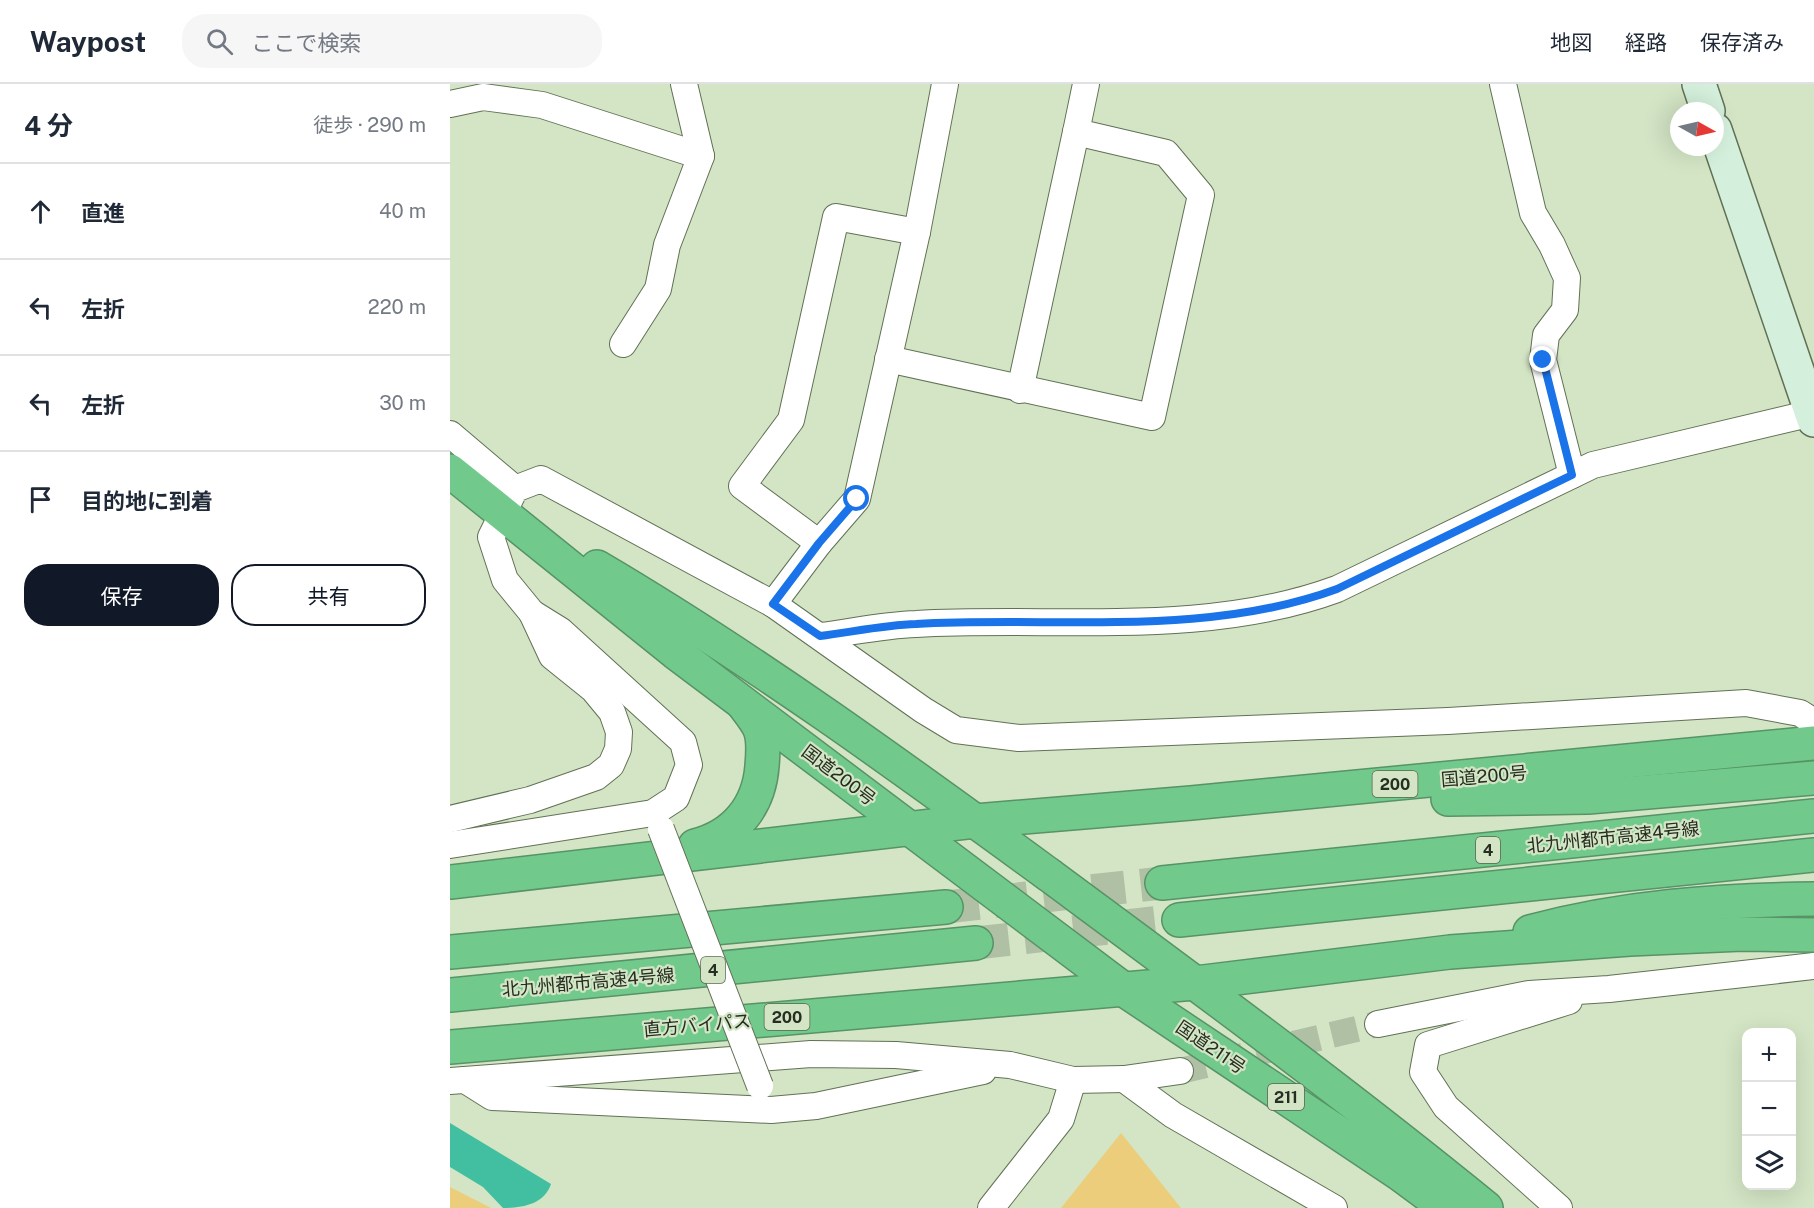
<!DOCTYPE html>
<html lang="ja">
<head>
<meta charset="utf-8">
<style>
	body { margin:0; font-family:"Public Sans","Noto Sans JP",sans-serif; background:#f6f6f7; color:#1f2937 }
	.controls { position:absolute; right:18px; bottom:18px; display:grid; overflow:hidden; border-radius:12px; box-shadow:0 6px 24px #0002 }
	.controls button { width:54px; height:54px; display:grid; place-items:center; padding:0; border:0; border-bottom:2px solid #e0e1e3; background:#fff; color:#1f2937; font:30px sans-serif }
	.compass { position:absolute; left:1220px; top:18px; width:54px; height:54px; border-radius:50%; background:#fff; box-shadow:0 6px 24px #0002; rotate:98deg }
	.stop { position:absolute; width:18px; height:18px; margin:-14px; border:4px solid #1a73e8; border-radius:50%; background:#fff }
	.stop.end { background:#1a73e8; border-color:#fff; box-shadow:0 2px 6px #0008 }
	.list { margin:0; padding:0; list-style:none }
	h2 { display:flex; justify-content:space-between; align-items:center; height:78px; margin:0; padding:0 24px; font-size:26px }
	h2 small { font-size:20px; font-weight:400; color:#747a83 }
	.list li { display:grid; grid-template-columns:39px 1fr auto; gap:18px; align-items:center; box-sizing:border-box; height:96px; padding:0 24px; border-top:2px solid #e0e1e3 }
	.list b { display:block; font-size:22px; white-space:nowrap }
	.list em { font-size:20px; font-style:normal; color:#747a83 }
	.actions { display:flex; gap:12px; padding:18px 24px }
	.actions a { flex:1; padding:14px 0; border:2px solid #111827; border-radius:24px; text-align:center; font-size:21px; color:#111827 }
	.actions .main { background:#111827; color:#fff }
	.icon { flex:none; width:33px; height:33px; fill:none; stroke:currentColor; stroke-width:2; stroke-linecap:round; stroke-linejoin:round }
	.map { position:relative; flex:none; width:1364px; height:1124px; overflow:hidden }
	header { display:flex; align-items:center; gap:36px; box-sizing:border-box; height:84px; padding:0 30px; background:#fff; border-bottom:2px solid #e0e1e3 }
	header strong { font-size:28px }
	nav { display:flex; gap:33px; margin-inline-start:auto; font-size:21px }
	.search { width:420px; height:54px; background:#f6f6f7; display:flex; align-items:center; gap:15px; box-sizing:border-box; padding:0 21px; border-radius:24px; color:#747a83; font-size:22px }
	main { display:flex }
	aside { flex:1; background:#fff }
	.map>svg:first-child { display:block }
</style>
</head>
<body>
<header>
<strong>Waypost</strong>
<div class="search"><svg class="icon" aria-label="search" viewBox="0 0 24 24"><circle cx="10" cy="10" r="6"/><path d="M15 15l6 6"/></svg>ここで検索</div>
<nav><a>地図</a><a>経路</a><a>保存済み</a></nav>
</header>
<main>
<aside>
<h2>4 分<small>徒歩 · 290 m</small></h2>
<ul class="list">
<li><svg class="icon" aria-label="ahead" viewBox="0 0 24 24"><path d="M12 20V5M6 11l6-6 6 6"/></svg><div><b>直進</b></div><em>40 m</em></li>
<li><svg class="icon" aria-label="left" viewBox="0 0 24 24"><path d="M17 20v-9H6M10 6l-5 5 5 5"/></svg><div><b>左折</b></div><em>220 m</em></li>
<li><svg class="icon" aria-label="left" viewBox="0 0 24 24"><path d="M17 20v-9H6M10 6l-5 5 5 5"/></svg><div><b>左折</b></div><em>30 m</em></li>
<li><svg class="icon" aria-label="arrive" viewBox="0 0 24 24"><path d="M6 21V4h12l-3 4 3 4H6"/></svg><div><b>目的地に到着</b></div></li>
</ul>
<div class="actions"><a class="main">保存</a><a>共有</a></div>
</aside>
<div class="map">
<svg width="1364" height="1124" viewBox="0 0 1364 1124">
	<rect width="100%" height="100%" fill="#d3e5c5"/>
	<!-- green -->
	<g fill="#ebcd7c">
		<path d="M 671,1049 L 731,1124 L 611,1124 Z"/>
		<path d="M 0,1103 L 41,1124 L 0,1124 Z"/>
	</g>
	<!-- water -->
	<path fill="#42bea0" d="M 0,1039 L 101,1100 C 94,1121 71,1124 53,1124 L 33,1103 L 0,1083 Z"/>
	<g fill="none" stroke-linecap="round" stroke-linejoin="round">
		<!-- street-tunnel -->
		<path stroke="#b0c0a4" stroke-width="26" stroke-dasharray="26 13" stroke-linecap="butt" d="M 730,987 L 928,940"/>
		<!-- highway-tunnel -->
		<g stroke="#b0c0a4" stroke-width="33" stroke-dasharray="33 16" stroke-linecap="butt">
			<path d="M 496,823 L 712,799"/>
			<path d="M 526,859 L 729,836"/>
		</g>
		<!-- street casing -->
		<g stroke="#617155" stroke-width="28">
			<g id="street">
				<path d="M 1053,0 L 1083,129 L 1102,161 L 1117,194 L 1115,226 L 1096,251 L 1093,276 L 1122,391"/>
				<path d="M 0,20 L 33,13 L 92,21 L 251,72"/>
				<path d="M 173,260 L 208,205 L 217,161 L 251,72 L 234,0"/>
				<path d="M 438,275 L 702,333 L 751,111 L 716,69 L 626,48 L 636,0"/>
				<path d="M 570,306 L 626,48"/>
				<path d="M 0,350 L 65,405"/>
				<path d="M 369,459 L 292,402 L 341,336 L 386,133 L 467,148"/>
				<path d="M 323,520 L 369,459 L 407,415 L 467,148 L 495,0"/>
				<path d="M 371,552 C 402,548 434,541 466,540 C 605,532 754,554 887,505 L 1143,381 L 1362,329"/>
				<path d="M 0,735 L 80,716 L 146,693 L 161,681 L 168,665 L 169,648 L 162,628 L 143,605 L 102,572 L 82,529"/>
				<path d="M 0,761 L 203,729 L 226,714 L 239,681 L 233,658 L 111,547 L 82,529 L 55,496 L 41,453 L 65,405 L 91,395 L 323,520 L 473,626 L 506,646 L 569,654 L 998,637 L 1296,619 L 1350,629 L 1364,638"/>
				<path d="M 928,940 L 1079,910 L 1159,905 L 1364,882"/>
				<path d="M 674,995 L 723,1031 L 884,1124"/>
				<path d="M 15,996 L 42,1013 L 321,1026 L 366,1022 L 533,987"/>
				<path d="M 0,997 L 361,970 L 446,971 L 560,981 L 623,996 L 674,995 L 730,987"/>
				<path d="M 541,1124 L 611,1035 L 623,996"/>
				<path d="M 1109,1124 L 996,1023 L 973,988 L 978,961 L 1119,917"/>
			</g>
		</g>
		<!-- secondary casing -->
		<g stroke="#617155" stroke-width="36">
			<g id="secondary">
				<path d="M 1249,0 L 1258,27"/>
				<path d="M 1265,46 L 1364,336"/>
			</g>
		</g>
		<!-- highway casing -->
		<g stroke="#579367" stroke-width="36">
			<g id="highway">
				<path d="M 0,387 L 225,568 L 673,905 L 950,1090 L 996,1124"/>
				<path d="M 147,483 C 305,576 454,685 602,793 C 748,901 895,1009 1036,1124"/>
				<path d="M 998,715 L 1138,713 L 1364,694"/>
				<path d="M 245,762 C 285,752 309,722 312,682 C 313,671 314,655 310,645 C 306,636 299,628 294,621"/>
				<path d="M 0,798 L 525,737 L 741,719 L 1364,659"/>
				<path d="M 712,799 L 1364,732"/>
				<path d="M 729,836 L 1364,771"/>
				<path d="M 1080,848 C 1173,823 1268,816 1364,815"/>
				<path d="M 0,868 L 496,823"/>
				<path d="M 0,911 L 526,859"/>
				<path d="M 0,963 L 745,899 L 1000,868 L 1180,855 L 1292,850 L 1364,851"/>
			</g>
		</g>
		<!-- street -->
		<use href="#street" stroke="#fff" stroke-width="26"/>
		<!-- secondary -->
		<use href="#secondary" stroke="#d4efdc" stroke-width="33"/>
		<!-- highway -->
		<use href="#highway" stroke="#71ca8c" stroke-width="33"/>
		<!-- street-bridge casing -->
		<g stroke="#617155" stroke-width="28" stroke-linecap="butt">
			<path id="street-bridge" d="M 211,745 L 310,1002"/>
		</g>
		<!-- street-bridge -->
		<use href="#street-bridge" stroke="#fff" stroke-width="26"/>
	</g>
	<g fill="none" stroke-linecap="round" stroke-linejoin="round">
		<!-- route -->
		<path stroke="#1a73e8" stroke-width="8" d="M 407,415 L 369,459 L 323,520 L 370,552 C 402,548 434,541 466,540 C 605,532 754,554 887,505 L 1122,391 L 1093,276"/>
	</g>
	<g text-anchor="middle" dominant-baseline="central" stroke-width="4.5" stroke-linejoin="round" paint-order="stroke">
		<!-- shield labels -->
		<g fill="#d3e5c5" stroke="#5a6452" stroke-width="1.5">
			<rect x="922.5" y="687" width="45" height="26" rx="4.5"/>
			<rect x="1026" y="753" width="24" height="26" rx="4.5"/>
			<rect x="251" y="873" width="24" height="26" rx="4.5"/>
			<rect x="314.5" y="920" width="45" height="26" rx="4.5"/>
			<rect x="818" y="1000" width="36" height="26" rx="4.5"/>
		</g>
		<g font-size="16" font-weight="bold" fill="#262d21">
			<text x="945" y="700">200</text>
			<text x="1038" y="766">4</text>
			<text x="263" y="886">4</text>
			<text x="337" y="933">200</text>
			<text x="836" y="1013">211</text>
		</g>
		<!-- street labels -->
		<g font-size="18" fill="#262d21" stroke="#d3e5c5">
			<text transform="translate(389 691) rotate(37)">国道200号</text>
			<text transform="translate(1034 692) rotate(-5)">国道200号</text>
			<text transform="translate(1163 753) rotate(-6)">北九州都市高速4号線</text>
			<text transform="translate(138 898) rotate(-5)">北九州都市高速4号線</text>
			<text transform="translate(247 941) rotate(-5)">直方バイパス</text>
			<text transform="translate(761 963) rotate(34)">国道211号</text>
		</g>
	</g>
</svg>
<div class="controls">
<button>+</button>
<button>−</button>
<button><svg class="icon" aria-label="layers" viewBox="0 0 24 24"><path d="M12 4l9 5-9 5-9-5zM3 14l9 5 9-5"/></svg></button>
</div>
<svg class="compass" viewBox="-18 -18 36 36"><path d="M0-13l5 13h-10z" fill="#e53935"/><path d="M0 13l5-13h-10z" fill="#747a83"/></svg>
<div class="stop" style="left:407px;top:415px"></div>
<div class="stop end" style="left:1093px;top:276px"></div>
</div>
</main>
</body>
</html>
